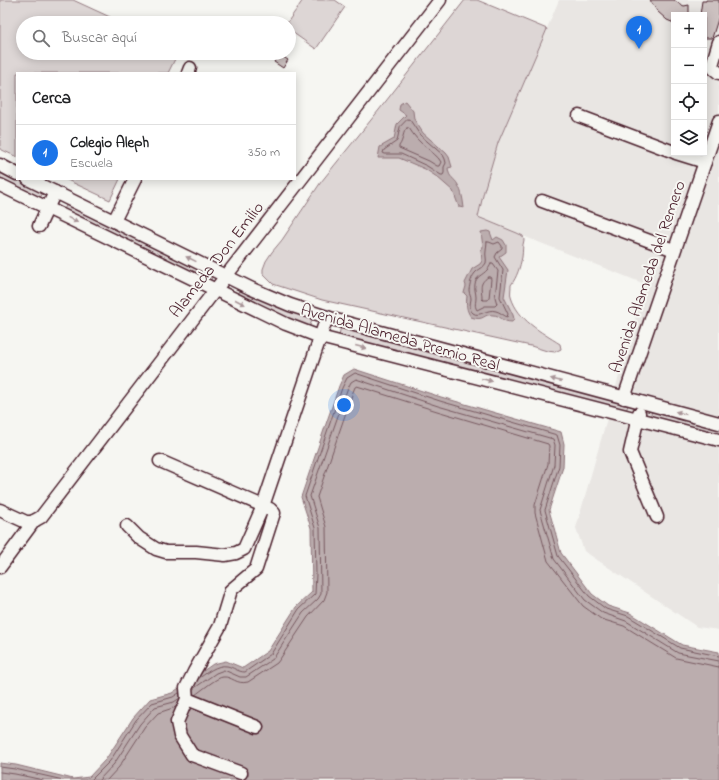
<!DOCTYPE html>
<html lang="es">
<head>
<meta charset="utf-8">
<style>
	body { margin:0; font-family:"Indie Flower",sans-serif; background:#f2f2f2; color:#202124 }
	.controls { position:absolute; right:12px; top:12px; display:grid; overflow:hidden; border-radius:0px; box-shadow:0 2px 10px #0003 }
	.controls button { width:36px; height:36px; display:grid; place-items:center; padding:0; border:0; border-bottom:1px solid #e0e0e0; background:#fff; color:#202124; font:20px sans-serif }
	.you { position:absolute; left:344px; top:405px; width:14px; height:14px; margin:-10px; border:3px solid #fff; border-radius:50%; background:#1a73e8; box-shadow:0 0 0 6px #1a73e833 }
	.badge { display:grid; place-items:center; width:26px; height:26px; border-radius:50%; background:#1a73e8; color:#fff; font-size:13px; font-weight:700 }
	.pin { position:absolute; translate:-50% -33px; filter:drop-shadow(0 1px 2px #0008) }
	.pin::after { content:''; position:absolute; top:21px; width:14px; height:12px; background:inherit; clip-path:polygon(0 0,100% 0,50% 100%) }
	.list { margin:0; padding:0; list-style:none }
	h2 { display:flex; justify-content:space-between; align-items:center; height:52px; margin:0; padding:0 16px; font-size:17px }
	h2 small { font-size:13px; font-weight:400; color:#757577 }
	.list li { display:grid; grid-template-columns:26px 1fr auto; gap:12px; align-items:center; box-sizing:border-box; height:56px; padding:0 16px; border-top:1px solid #e0e0e0 }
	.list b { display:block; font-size:15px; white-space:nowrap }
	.list p { margin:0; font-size:13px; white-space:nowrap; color:#757577 }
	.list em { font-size:13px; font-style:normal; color:#757577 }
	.icon { flex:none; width:22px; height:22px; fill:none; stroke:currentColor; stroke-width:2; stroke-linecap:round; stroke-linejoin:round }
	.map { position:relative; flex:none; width:719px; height:780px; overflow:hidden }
	.search { position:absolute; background:#fff; box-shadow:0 2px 10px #0003; left:16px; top:16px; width:280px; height:44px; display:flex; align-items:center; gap:10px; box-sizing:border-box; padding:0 14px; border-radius:22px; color:#757577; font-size:15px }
	.panel { position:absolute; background:#fff; box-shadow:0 2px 10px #0003; left:16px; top:72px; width:280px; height:108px; border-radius:0px }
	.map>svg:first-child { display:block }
</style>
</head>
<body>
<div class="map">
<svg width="719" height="780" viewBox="0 0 719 780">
	<rect width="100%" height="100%" fill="#f6f6f2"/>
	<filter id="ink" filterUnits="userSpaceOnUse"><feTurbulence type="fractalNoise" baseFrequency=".025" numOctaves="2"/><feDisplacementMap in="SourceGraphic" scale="8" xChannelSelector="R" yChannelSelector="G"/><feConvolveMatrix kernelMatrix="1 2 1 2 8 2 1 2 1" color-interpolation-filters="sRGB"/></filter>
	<g filter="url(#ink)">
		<!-- built -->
		<path fill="#e9e6e3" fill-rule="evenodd" d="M 559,0 L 719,0 L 719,630 L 697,627 L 584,551 L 576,528 L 645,284 L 523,236 L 517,233 L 478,217 L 484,191 L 498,143 ZM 674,15 L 704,15 L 704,153 L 674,153 Z"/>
		<!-- green -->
		<g fill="#ddd6d5" stroke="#947a80">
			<path d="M 0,0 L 73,0 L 123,23 L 23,23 L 23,53 L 178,53 L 168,73 L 17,73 L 17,157 L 0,149 Z"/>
			<path d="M 303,0 L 335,0 L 345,7 L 316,49 L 289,30 L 289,23 L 287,23 Z"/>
			<path d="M 465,0 L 477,0 L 547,29 L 498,143 L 484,191 L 478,217 L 517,233 L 523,236 L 524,240 C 522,247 523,251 522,257 C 520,267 517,277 511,285 C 511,289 510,293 511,297 C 518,320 541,332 560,344 L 561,349 L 555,352 L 547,351 L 531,346 L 322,300 L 273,284 L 263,274 L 263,269 L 266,261 L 272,252 L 282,240 L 321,182 L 379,110 Z"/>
			<path d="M 0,170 L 44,191 L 40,198 L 0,179 Z"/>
			<path d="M 65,179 L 120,179 L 110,200 Z"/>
			<path d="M 67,204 L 213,275 L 210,282 L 63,211 Z"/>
			<path d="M 241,289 L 313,319 L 309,327 L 284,317 L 238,295 Z"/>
			<path d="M 341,326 L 628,405 L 626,411 L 466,370 L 339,335 Z"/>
			<path d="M 652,411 L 719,429 L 719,435 L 650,417 Z"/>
		</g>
		<!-- water -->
		<g fill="#bbadae" stroke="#8e747a">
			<path d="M 405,101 L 413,111 L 414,119 L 423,133 L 446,153 L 449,157 L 452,167 L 448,168 C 449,179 454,177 458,185 C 462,192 463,200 464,208 L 459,207 L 453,191 L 437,177 L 425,169 L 399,158 L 378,158 L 380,147 L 394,139 L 397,124 L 406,115 L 399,110 L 400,104 Z"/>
			<path d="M 487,231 L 490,232 L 493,240 L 497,237 L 503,240 L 506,245 L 506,252 L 499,257 L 508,270 L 504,297 L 513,315 L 514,319 L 512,322 C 501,322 501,315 493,315 C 483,313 485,322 471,317 C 466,310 466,304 467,296 L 464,293 L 466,286 L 465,283 L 472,269 L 480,264 L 482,261 L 481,250 L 483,247 L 481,232 Z"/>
			<path d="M 354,369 L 441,397 L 561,432 L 564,444 L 563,467 L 549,510 L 561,553 L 592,594 L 608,606 L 630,613 L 682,645 L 719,652 L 719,780 L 0,780 L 0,763 L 16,765 L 73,779 L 89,777 L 106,759 L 133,718 L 150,699 L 172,693 L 213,664 L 226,661 L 243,668 L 268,651 L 296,607 L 312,592 L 311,528 L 301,497 L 339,386 L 344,375 Z"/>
		</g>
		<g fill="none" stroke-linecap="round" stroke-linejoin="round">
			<!-- shore -->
			<g stroke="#77585f" stroke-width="1">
				<path d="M 408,119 L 410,120 L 420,135 L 443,155 L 445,159 L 446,163 L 444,167 L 444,173 L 443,175 L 441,175 L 427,166 L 401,154 L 385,154 L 383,153 L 384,150 L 397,141 L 400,127 Z"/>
				<path d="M 407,128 L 409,128 C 414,136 420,143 427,148 C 432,153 438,156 441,162 L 439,166 L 437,166 L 429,161 L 399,148 L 399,146 C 404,140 402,132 407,128 Z"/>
				<path d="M 487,242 L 489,242 L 494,244 L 499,242 L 502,246 L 502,249 L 497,253 L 495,257 L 503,270 L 500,297 L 508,314 L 507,317 C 503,315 500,312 496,311 C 487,308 479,318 473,313 C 469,310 470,304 471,299 C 471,295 469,293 469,290 C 470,284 471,276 477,271 C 480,269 484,267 486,263 C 487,259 485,255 486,251 C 486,248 487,245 487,242 Z"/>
				<path d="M 491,264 L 493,264 L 498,271 L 495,297 L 497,304 L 495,306 L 485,306 L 477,310 C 474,305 476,303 476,297 C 476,293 474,289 475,284 C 476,276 483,275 487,270 C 489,268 490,266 491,264 Z"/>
				<path d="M 488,277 L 490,277 L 491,279 L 489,298 L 488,300 L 483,300 L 482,299 C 482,288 478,284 488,277 Z"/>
				<path d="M 198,679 C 205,674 217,664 227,666 C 233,667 238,672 245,672 L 271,654 L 299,609 L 315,594 L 316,574 L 315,528 L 305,496 L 342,388 L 347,378 L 355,373 L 440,401 L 557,435 L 560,445 L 559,466 L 545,510 L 558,556 L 589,596 L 606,609 L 628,616 L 680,648 L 719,656"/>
				<path d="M 193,689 L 216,673 L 224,670 L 240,677 L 246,677 L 273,659 L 275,656 L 303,613 L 318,599 L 321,594 L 320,528 L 310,496 L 347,390 L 351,382 L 356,379 L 438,406 L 553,439 L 555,445 L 554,465 L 540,510 L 554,559 L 585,600 L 603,613 L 626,621 L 678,653 L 719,661"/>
				<path d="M 195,695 C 201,691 217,677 223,677 C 232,676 236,685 248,682 L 277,663 L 280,659 L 308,617 L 324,600 L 327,592 L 326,527 L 317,497 L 353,392 L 355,387 L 357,386 L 437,411 L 548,444 L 549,446 L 548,464 L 535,505 L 535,513 L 548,561 L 583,606 L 601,619 L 624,626 L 676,658 L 719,667"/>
				<path d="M 0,767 L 15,769 L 63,780"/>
				<path d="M 0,772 L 15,774 L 43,780"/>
				<path d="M 91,780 L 110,761 L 136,720 L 152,703 L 173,697 L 179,693"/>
				<path d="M 99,780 L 114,764 L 140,724 L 155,707 L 174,702 L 180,698"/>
				<path d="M 107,780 L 119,767 L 145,727 L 158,713 L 176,707"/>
			</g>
		</g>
		<!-- building -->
		<g fill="#ccc1c0" stroke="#4a1f2b">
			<path d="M 650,0 L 674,0 L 678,3 L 684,6 L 689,5 L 689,15 L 674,15 L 674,23 L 667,20 L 657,11 Z"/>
			<path d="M 706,0 L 719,0 L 719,16 L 712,38 L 704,38 L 704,15 L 700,15 L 702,1 L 706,1 Z"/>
			<path d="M 279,54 L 288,60 L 283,68 L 274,62 Z"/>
		</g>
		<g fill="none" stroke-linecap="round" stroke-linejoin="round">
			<!-- minor casing -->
			<g stroke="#4a1f2b" stroke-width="15">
				<g id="minor">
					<path d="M 719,42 L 712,65 L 714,69 L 719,73"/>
					<path d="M 188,73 L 190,68"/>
					<path d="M 579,116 L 674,152"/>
					<path d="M 676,153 L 705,162"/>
					<path d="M 0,165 L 17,174"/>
					<path d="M 28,179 L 252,289 L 290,305 L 336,320 L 719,423"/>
					<path d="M 0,185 L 286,324 L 320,337 L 719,440"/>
					<path d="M 542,201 L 674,250"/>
					<path d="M 114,221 L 135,179"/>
					<path d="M 39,226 L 55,192"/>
					<path d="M 624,398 L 719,121"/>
					<path d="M 639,413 L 630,452 L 657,517"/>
					<path d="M 160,461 L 270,509 L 274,513 L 256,569 L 231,590 L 220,626 L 194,672 L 186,688 L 187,699 L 257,727"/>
					<path d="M 0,510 L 26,522 L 32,522 L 41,517 L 226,276 L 440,0"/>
					<path d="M 127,526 L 139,538 L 156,549 L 166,552 L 196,552 L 225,555 L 236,553 L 244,549 L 263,506 L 327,317"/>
					<path d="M 0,567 L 34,521"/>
					<path d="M 187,699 L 177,722 L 180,736 L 192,755 L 241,773"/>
				</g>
			</g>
			<!-- minor -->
			<use href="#minor" stroke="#f6f6f2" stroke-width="12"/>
		</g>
		<!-- one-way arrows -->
		<defs><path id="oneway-solid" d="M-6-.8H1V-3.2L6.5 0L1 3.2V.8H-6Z"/></defs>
		<g fill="#a99598">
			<use href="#oneway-solid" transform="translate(73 220) rotate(26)"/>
			<use href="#oneway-solid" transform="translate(191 259) rotate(-154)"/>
			<use href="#oneway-solid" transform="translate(240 302) rotate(27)"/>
			<use href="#oneway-solid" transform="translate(361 347) rotate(15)"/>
			<use href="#oneway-solid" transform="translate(487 380) rotate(15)"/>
			<use href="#oneway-solid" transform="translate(556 380) rotate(-165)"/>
			<use href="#oneway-solid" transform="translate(681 413) rotate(-165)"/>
		</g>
	</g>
	<g text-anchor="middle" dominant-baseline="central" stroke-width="4" stroke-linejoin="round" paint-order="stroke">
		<!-- street labels -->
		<g font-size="17" fill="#4a1f2b" stroke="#f6f6f2">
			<text transform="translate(217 260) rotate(-52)">Alameda Don Emilio</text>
			<text transform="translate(648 277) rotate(-71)">Avenida Alameda del Remero</text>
			<text transform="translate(400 338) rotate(16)">Avenida Alameda Premio Real</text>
		</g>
	</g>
</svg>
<div class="controls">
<button>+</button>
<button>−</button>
<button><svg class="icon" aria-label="locate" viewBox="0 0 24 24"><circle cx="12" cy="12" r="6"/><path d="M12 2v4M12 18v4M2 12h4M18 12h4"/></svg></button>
<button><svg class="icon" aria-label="layers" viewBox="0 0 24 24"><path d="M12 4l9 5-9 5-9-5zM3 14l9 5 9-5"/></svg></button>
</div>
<div class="you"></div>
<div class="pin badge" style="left:639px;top:49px">1</div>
<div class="search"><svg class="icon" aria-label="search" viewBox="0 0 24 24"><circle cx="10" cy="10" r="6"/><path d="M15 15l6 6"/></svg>Buscar aquí</div>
<section class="panel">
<h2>Cerca<small></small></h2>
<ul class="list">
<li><span class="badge">1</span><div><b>Colegio Aleph</b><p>Escuela</p></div><em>350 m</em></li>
</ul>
</section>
</div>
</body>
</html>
